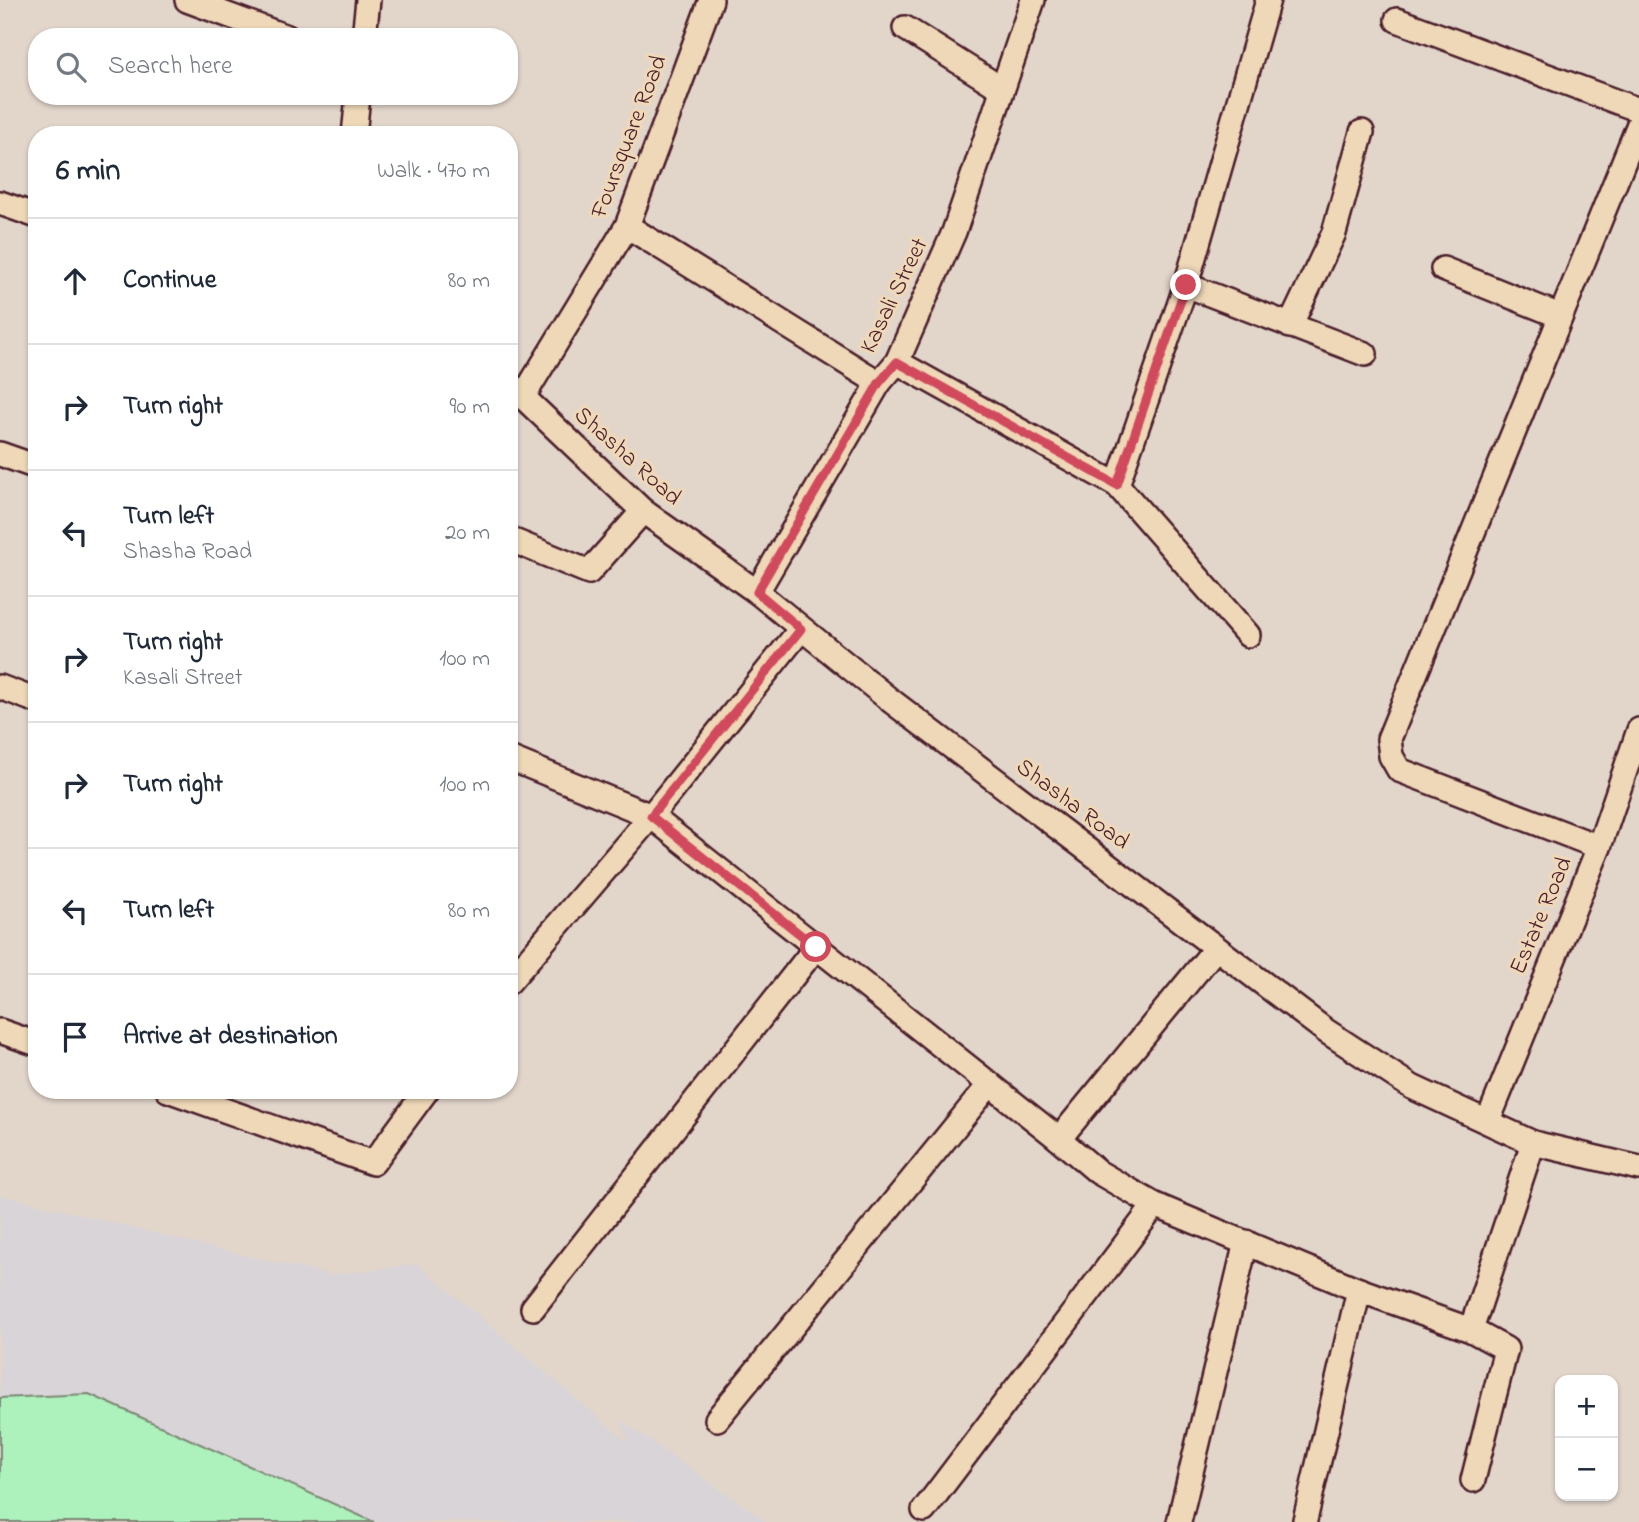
<!DOCTYPE html>
<html lang="en">
<head>
<meta charset="utf-8">
<style>
	body { margin:0; font-family:"Indie Flower",sans-serif; background:#f6f6f7; color:#1f2937 }
	.controls { position:absolute; right:21px; bottom:21px; display:grid; overflow:hidden; border-radius:14px; box-shadow:0 2px 5px #0004 }
	.controls button { width:63px; height:63px; display:grid; place-items:center; padding:0; border:0; border-bottom:2px solid #e0e1e3; background:#fff; color:#1f2937; font:35px sans-serif }
	.stop { position:absolute; width:21px; height:21px; margin:-16px; border:5px solid #d1495b; border-radius:50%; background:#fff }
	.stop.end { background:#d1495b; border-color:#fff; box-shadow:0 2px 7px #0008 }
	.list { margin:0; padding:0; list-style:none }
	h2 { display:flex; justify-content:space-between; align-items:center; height:91px; margin:0; padding:0 28px; font-size:30px }
	h2 small { font-size:23px; font-weight:400; color:#747a83 }
	.list li { display:grid; grid-template-columns:46px 1fr auto; gap:21px; align-items:center; box-sizing:border-box; height:126px; padding:0 28px; border-top:2px solid #e0e1e3 }
	.list b { display:block; font-size:26px; white-space:nowrap }
	.list p { margin:0; font-size:23px; white-space:nowrap; color:#747a83 }
	.list em { font-size:23px; font-style:normal; color:#747a83 }
	.icon { flex:none; width:38px; height:38px; fill:none; stroke:currentColor; stroke-width:2; stroke-linecap:round; stroke-linejoin:round }
	.map { position:relative; flex:none; width:1639px; height:1522px; overflow:hidden }
	.search { position:absolute; background:#fff; box-shadow:0 2px 5px #0004; left:28px; top:28px; width:490px; height:77px; display:flex; align-items:center; gap:18px; box-sizing:border-box; padding:0 24px; border-radius:28px; color:#747a83; font-size:26px }
	.panel { position:absolute; background:#fff; box-shadow:0 2px 5px #0004; left:28px; top:126px; width:490px; height:973px; border-radius:28px }
	.map>svg:first-child { display:block }
</style>
</head>
<body>
<div class="map">
<svg width="1639" height="1522" viewBox="0 0 1639 1522">
	<rect width="100%" height="100%" fill="#e2d6cb"/>
	<filter id="ink" filterUnits="userSpaceOnUse"><feTurbulence type="fractalNoise" baseFrequency=".0143" numOctaves="2"/><feDisplacementMap in="SourceGraphic" scale="14" xChannelSelector="R" yChannelSelector="G"/><feConvolveMatrix kernelMatrix="1 2 1 2 8 2 1 2 1" color-interpolation-filters="sRGB"/></filter>
	<g filter="url(#ink)">
		<!-- built -->
		<path fill="#d9d4d8" d="M 0,1195 L 221,1250 L 331,1275 L 417,1264 L 630,1444 L 620,1420 L 767,1522 L 0,1522 Z"/>
		<!-- green -->
		<path fill="#adf1bc" stroke="#7c8874" stroke-width="2" d="M 89,1394 L 374,1522 L 0,1522 L 0,1398 Z"/>
		<g fill="none" stroke-linecap="round" stroke-linejoin="round">
			<!-- minor casing -->
			<g stroke="#4a1f2b" stroke-width="28">
				<g id="minor">
					<path d="M 187,0 L 287,37"/>
					<path d="M 1397,20 L 1639,110"/>
					<path d="M 905,28 L 1002,89"/>
					<path d="M 364,37 L 368,0"/>
					<path d="M 354,135 L 358,96"/>
					<path d="M 0,203 L 37,216"/>
					<path d="M 627,226 L 879,383"/>
					<path d="M 1443,269 L 1560,316"/>
					<path d="M 1186,285 L 1365,354"/>
					<path d="M 1290,326 L 1334,233 L 1362,132"/>
					<path d="M 897,362 L 1117,485 L 1248,635"/>
					<path d="M 509,391 L 523,397 L 643,511 L 757,592 L 890,700 L 1326,1031 L 1412,1087 L 1533,1143 L 1639,1168"/>
					<path d="M 523,397 L 627,226 L 711,0"/>
					<path d="M 0,454 L 37,467"/>
					<path d="M 1117,485 L 1186,285 L 1268,0"/>
					<path d="M 509,539 L 589,572 L 643,511"/>
					<path d="M 757,592 L 879,383 L 897,362 L 954,232 L 1033,0"/>
					<path d="M 0,687 L 37,701"/>
					<path d="M 509,758 L 651,816 L 1059,1139 L 1098,1172 L 1155,1205 L 1359,1290 L 1471,1330 L 1533,1143"/>
					<path d="M 1599,847 L 1399,770 L 1391,756 L 1389,739 L 1639,124"/>
					<path d="M 509,982 L 651,816 L 801,629"/>
					<path d="M 0,1031 L 37,1044"/>
					<path d="M 168,1090 L 373,1163 L 427,1090"/>
					<path d="M 1488,1121 L 1599,847 L 1639,730"/>
					<path d="M 1059,1139 L 1216,948"/>
					<path d="M 533,1308 L 816,947"/>
					<path d="M 1471,1330 L 1506,1349 L 1473,1480"/>
					<path d="M 717,1419 L 990,1084"/>
					<path d="M 924,1510 L 1155,1205"/>
					<path d="M 1305,1520 L 1359,1290"/>
					<path d="M 1179,1522 L 1246,1242"/>
				</g>
			</g>
			<!-- minor -->
			<use href="#minor" stroke="#efd8b8" stroke-width="23"/>
		</g>
	</g>
	<g fill="none" stroke-linecap="round" stroke-linejoin="round" filter="url(#ink)">
		<!-- route -->
		<path stroke="#d1495b" stroke-width="9" d="M 816,947 L 651,816 L 801,629 L 757,592 L 879,383 L 897,362 L 1117,485 L 1186,285"/>
	</g>
	<g text-anchor="middle" dominant-baseline="central" stroke-width="6" stroke-linejoin="round" paint-order="stroke">
		<!-- street labels -->
		<g font-size="24" fill="#4a1f2b" stroke="#efd8b8">
			<text transform="translate(630 137) rotate(-69)">Foursquare Road</text>
			<text transform="translate(895 296) rotate(-64)">Kasali Street</text>
			<text transform="translate(627 457) rotate(42)">Shasha Road</text>
			<text transform="translate(1072 805) rotate(37)">Shasha Road</text>
			<text transform="translate(1542 916) rotate(-67)">Estate Road</text>
		</g>
	</g>
</svg>
<div class="controls">
<button>+</button>
<button>−</button>
</div>
<div class="stop" style="left:816px;top:947px"></div>
<div class="stop end" style="left:1186px;top:285px"></div>
<div class="search"><svg class="icon" aria-label="search" viewBox="0 0 24 24"><circle cx="10" cy="10" r="6"/><path d="M15 15l6 6"/></svg>Search here</div>
<section class="panel">
<h2>6 min<small>Walk · 470 m</small></h2>
<ul class="list">
<li><svg class="icon" aria-label="ahead" viewBox="0 0 24 24"><path d="M12 20V5M6 11l6-6 6 6"/></svg><div><b>Continue</b></div><em>80 m</em></li>
<li><svg class="icon" aria-label="right" viewBox="0 0 24 24"><path d="M7 20v-9h11M14 6l5 5-5 5"/></svg><div><b>Turn right</b></div><em>90 m</em></li>
<li><svg class="icon" aria-label="left" viewBox="0 0 24 24"><path d="M17 20v-9H6M10 6l-5 5 5 5"/></svg><div><b>Turn left</b><p>Shasha Road</p></div><em>20 m</em></li>
<li><svg class="icon" aria-label="right" viewBox="0 0 24 24"><path d="M7 20v-9h11M14 6l5 5-5 5"/></svg><div><b>Turn right</b><p>Kasali Street</p></div><em>100 m</em></li>
<li><svg class="icon" aria-label="right" viewBox="0 0 24 24"><path d="M7 20v-9h11M14 6l5 5-5 5"/></svg><div><b>Turn right</b></div><em>100 m</em></li>
<li><svg class="icon" aria-label="left" viewBox="0 0 24 24"><path d="M17 20v-9H6M10 6l-5 5 5 5"/></svg><div><b>Turn left</b></div><em>80 m</em></li>
<li><svg class="icon" aria-label="arrive" viewBox="0 0 24 24"><path d="M6 21V4h12l-3 4 3 4H6"/></svg><div><b>Arrive at destination</b></div></li>
</ul>
</section>
</div>
</body>
</html>
